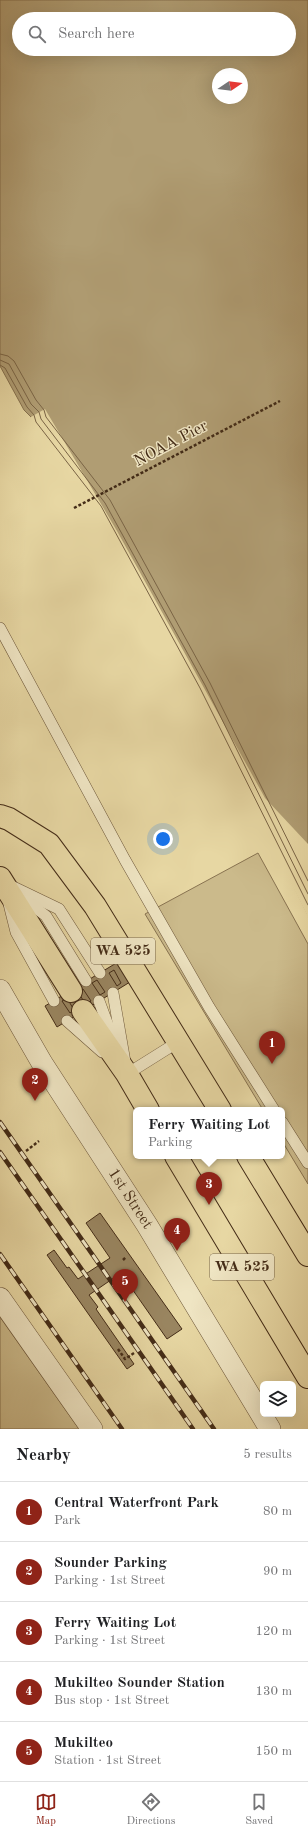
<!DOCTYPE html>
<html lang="en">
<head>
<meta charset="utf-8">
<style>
	body { margin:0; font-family:"Old Standard TT",serif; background:#f6f6f6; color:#202124 }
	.controls { position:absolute; right:12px; bottom:12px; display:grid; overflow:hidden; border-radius:6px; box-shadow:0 4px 16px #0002 }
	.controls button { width:36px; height:36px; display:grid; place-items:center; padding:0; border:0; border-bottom:1px solid #e0e0e0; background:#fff; color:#202124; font:20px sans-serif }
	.compass { position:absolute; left:212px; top:68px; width:36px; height:36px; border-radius:50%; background:#fff; box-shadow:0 4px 16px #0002; rotate:77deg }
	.you { position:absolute; left:163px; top:839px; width:14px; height:14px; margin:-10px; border:3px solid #fff; border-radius:50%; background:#1a73e8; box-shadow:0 0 0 6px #1a73e833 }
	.badge { display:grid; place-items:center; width:26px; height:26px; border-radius:50%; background:#8f2418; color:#fff; font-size:13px; font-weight:700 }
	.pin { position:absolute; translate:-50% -33px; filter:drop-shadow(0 1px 2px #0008) }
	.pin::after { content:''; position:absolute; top:21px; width:14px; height:12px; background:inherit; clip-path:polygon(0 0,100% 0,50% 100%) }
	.popup { position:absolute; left:133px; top:1107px; width:152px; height:52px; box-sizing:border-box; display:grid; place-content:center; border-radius:6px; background:#fff; filter:drop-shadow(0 1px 3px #0005); font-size:13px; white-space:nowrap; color:#757577 }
	.popup b { font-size:15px; color:#202124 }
	.popup::after { content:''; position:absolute; left:50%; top:100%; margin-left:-8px; border:8px solid transparent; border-top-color:#fff }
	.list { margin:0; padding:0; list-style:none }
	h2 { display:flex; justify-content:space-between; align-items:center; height:52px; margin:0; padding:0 16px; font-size:17px }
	h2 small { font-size:13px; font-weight:400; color:#757577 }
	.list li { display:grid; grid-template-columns:26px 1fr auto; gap:12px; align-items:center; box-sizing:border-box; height:60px; padding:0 16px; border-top:1px solid #e0e0e0 }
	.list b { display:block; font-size:15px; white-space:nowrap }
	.list p { margin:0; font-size:13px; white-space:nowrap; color:#757577 }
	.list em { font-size:13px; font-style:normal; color:#757577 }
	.icon { flex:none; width:22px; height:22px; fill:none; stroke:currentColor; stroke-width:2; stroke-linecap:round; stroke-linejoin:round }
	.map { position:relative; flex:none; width:308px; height:1429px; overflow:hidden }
	.search { position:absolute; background:#fff; box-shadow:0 4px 16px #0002; left:12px; right:12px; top:12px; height:44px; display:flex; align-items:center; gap:10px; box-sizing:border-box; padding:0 14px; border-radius:22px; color:#757577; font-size:15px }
	.sheet { height:352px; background:#fff }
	nav { display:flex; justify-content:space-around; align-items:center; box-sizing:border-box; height:56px; border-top:1px solid #e0e0e0; background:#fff; font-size:11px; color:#757577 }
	nav a { display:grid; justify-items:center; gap:2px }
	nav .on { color:#8f2418 }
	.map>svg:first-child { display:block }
</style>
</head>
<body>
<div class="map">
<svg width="308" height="1429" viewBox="0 0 308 1429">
	<rect width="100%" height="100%" fill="#e7d7a3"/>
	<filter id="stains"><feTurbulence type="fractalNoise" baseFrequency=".005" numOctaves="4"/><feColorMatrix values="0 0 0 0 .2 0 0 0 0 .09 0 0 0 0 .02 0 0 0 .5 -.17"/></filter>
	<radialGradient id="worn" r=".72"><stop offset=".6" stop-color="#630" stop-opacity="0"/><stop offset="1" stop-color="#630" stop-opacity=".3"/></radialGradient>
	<!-- green -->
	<g fill="#cbba8b" stroke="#887351">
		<path d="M 258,853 L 308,944 L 308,1184 L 282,1141 L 282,1110 L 263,1110 L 145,914 Z"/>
		<path d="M 0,1317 L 79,1429 L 0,1429 Z"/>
	</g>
	<!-- water -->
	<path fill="#b09d73" stroke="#85704e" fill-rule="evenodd" d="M 0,0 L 308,0 L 308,915 L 197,690 L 97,508 L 32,423 L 31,417 L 24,410 L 0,366 ZM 19,19 L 289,19 L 289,49 L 19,49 ZM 218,74 L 242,74 L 242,98 L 218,98 Z"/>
	<!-- pier -->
	<path fill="#e7d7a3" d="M 45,409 L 117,531 L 265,798 L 308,844 L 308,917 L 195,691 L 95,509 L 30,424 L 29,418 Z"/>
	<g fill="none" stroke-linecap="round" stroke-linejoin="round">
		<!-- shore -->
		<g stroke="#7a6445" stroke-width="1">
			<path d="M 0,354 L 8,356 L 14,361 L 36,400 L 44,410 L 46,417 L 110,500 L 210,683 L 308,881"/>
			<path d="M 0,360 L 9,364 L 31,404 L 39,412 L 41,419 L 105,503 L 205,685 L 308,894"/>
			<path d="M 0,365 L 5,368 L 27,407 L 34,415 L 36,422 L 101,506 L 200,688 L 308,905"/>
		</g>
	</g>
	<!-- building -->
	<g fill="#998560" stroke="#442c17">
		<path d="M 118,962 L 130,982 L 57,1027 L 45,1006 Z"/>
		<path d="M 114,970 L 121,983 L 117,986 L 109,973 Z"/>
		<path d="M 97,980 L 105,992 L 100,995 L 92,983 Z"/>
		<path d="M 83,989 L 91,1001 L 86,1005 L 78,992 Z"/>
		<path d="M 67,998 L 74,1010 L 70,1013 L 62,1001 Z"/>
		<path d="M 100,1213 L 182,1329 L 167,1339 L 121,1273 L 89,1295 L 98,1307 L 96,1309 L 134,1364 L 127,1369 L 47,1255 L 54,1250 L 67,1268 L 69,1267 L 78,1279 L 110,1258 L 86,1223 Z"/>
	</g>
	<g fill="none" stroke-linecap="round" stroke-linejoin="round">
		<!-- lane casing -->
		<g stroke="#6d573a" stroke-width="12">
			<g id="lane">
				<path d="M 0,628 L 125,860 L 209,1007 L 274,1110"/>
				<path d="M 7,884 L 59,909 L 100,973"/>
				<path d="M 19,895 L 46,916 L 86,981"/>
				<path d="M 9,904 L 16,932 L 54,1001"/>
				<path d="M 113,993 L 125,1062"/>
				<path d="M 99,1001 L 115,1044"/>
				<path d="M 67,1021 L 102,1052"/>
				<path d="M 127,1074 L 178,1042"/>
				<path d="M 282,1122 L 308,1163"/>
			</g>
		</g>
		<!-- street casing -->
		<g stroke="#6d573a" stroke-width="22">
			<g id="street">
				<path d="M 0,990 L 42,1063 L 147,1225 L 270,1429"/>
				<path d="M 0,1298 L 92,1429"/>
			</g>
		</g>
		<!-- primary casing -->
		<g stroke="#442c17" stroke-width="24">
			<g id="primary">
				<path d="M 0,816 L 9,819 L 49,844 L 95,906 L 220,1110"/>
				<path d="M 0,878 L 71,991"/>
				<path d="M 83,1011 L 127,1074 L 148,1110"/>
				<path d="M 176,1156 L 308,1377"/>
				<path d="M 248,1156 L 308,1255"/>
			</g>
		</g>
		<!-- path -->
		<g stroke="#442c17" stroke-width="2.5" stroke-dasharray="3 2" stroke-linecap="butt">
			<path d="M 74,508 L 280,401"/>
			<path d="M 26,1151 L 39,1141"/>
			<path d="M 118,1349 L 125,1359 L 134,1353"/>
		</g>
		<!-- lane -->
		<use href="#lane" stroke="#efe5c3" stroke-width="11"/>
		<!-- street -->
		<use href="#street" stroke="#efe5c3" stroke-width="21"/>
		<!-- primary -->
		<use href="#primary" stroke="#e7d7a3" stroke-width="22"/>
		<!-- rail casing -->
		<g stroke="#442c17" stroke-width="4.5">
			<g id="rail">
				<path d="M 0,1122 L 214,1429"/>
				<path d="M 0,1152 L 193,1429"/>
				<path d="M 0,1254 L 122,1429"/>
			</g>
		</g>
		<!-- rail -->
		<use href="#rail" stroke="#efe5c3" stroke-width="3" stroke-dasharray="9" stroke-linecap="butt"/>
		<!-- path-bridge -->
		<path stroke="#442c17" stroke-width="2.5" stroke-dasharray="3 2" stroke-linecap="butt" d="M 123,1260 L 126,1257"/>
	</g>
	<g text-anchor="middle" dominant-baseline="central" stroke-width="3" stroke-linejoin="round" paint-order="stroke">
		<!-- shield labels -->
		<g fill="#efe5c3" stroke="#77644b" stroke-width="1">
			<rect x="91" y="938" width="64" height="26" rx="3"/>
			<rect x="210" y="1254" width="64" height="26" rx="3"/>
		</g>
		<g font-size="15" font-weight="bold" fill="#442c17">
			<text x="123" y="951">WA 525</text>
			<text x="242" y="1267">WA 525</text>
		</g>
		<!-- street labels -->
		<g font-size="16" fill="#442c17" stroke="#efe5c3">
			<text transform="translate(171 444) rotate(-28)">NOAA Pier</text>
			<text transform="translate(130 1199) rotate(57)">1st Street</text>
		</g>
	</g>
	<rect width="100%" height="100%" filter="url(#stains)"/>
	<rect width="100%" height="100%" fill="url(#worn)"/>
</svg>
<div class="controls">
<button><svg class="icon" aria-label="layers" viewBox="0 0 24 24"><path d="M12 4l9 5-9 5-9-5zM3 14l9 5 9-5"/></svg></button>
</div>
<svg class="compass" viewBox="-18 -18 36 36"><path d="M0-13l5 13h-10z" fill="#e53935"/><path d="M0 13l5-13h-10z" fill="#757577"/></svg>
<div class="you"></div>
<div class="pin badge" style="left:272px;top:1064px">1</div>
<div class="pin badge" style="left:35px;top:1101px">2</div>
<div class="pin badge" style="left:209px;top:1205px">3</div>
<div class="popup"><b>Ferry Waiting Lot</b>Parking</div>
<div class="pin badge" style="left:177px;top:1251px">4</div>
<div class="pin badge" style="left:125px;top:1302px">5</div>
<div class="search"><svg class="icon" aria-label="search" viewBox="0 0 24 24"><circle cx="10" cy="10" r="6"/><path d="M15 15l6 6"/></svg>Search here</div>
</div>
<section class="sheet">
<h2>Nearby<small>5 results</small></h2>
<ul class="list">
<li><span class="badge">1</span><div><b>Central Waterfront Park</b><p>Park</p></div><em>80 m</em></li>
<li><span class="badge">2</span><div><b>Sounder Parking</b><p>Parking · 1st Street</p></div><em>90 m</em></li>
<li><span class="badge">3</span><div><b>Ferry Waiting Lot</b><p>Parking · 1st Street</p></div><em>120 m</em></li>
<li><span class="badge">4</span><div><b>Mukilteo Sounder Station</b><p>Bus stop · 1st Street</p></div><em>130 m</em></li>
<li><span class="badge">5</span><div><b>Mukilteo</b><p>Station · 1st Street</p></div><em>150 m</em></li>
</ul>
</section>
<nav>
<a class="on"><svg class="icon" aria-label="map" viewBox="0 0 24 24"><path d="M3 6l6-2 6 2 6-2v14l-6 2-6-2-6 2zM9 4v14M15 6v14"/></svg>Map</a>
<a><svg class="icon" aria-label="directions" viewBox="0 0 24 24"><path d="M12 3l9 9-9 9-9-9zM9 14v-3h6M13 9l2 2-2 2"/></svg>Directions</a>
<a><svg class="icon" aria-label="saved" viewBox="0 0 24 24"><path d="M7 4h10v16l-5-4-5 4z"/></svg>Saved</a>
</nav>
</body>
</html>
